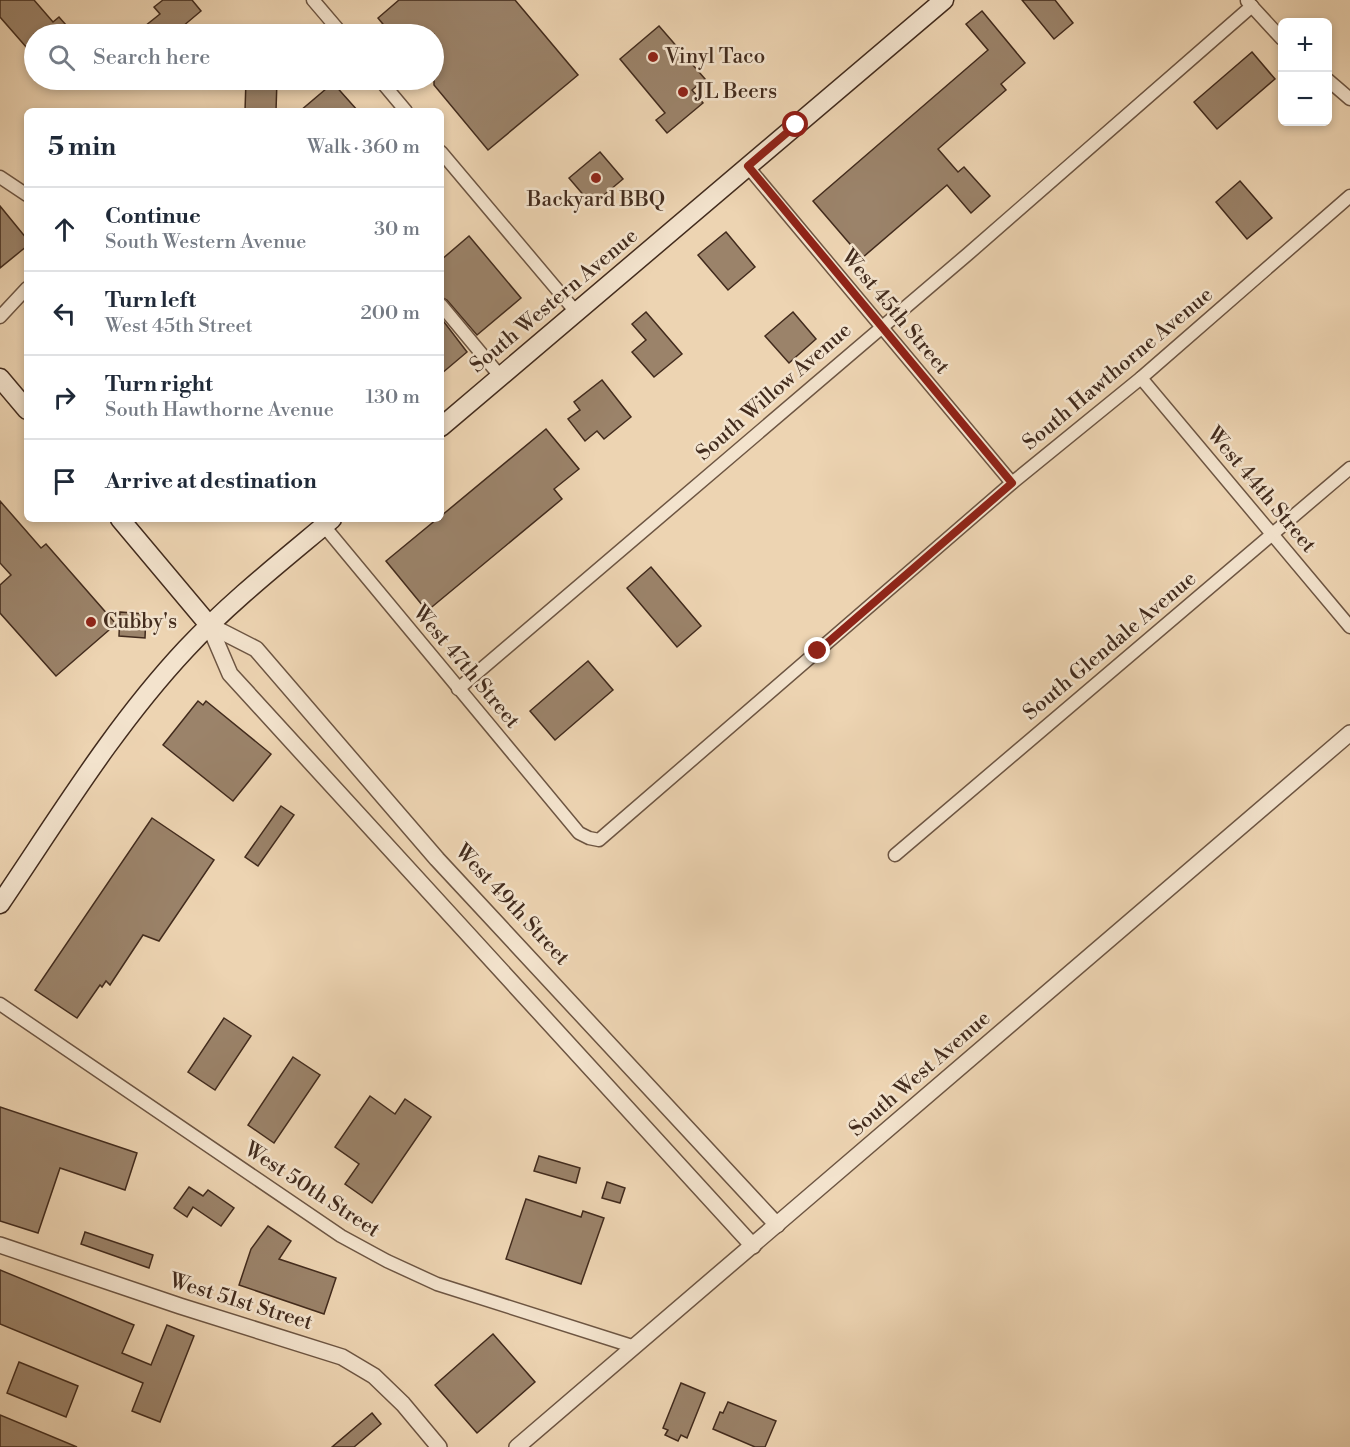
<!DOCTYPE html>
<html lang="en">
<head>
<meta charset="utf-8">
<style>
	body { margin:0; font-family:"Libre Bodoni",serif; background:#f2f2f3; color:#1f2937 }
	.controls { position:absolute; right:18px; top:18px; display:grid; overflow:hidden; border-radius:9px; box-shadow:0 3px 9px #0003 }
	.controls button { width:54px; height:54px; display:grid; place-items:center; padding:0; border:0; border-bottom:2px solid #e0e1e3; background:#fff; color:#1f2937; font:30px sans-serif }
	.stop { position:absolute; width:18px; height:18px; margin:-14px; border:4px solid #8f2418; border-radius:50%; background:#fff }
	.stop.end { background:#8f2418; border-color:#fff; box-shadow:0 2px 6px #0008 }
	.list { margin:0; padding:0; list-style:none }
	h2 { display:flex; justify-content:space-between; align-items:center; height:78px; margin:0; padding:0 24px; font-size:26px }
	h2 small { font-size:20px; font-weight:400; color:#747a83 }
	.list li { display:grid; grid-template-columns:39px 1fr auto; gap:18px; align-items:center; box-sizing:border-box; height:84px; padding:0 24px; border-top:2px solid #e0e1e3 }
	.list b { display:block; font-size:22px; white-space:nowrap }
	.list p { margin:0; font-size:20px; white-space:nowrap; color:#747a83 }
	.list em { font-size:20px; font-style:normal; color:#747a83 }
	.icon { flex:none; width:33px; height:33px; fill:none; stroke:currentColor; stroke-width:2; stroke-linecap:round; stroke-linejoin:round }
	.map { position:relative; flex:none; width:1350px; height:1447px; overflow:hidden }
	.search { position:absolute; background:#fff; box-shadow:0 3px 9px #0003; left:24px; top:24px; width:420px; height:66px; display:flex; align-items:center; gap:15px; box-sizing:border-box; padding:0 21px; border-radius:33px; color:#747a83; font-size:22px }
	.panel { position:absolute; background:#fff; box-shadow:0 3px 9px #0003; left:24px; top:108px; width:420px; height:414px; border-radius:9px }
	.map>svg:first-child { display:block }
</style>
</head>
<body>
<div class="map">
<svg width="1350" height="1447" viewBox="0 0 1350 1447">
	<rect width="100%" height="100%" fill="#edd4b2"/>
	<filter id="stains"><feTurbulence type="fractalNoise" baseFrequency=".00333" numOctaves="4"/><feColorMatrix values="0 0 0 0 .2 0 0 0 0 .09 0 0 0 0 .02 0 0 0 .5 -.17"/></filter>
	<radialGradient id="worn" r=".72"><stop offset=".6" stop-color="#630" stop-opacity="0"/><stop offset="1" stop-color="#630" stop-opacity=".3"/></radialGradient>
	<!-- building -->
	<g fill="#9b836a" stroke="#422b1d" stroke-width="1.5">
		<path d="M 0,0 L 34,0 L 53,22 L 59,17 L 74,34 L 34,34 L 34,56 L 0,17 Z"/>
		<path d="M 163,0 L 192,0 L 201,11 L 182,27 L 188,34 L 135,34 L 160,14 L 154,7 Z"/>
		<path d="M 399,0 L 515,0 L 578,75 L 488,150 L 434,85 L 434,34 L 391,34 L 378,18 Z"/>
		<path d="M 1022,0 L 1055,0 L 1073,23 L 1054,39 Z"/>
		<path d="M 982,11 L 1025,63 L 1001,84 L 1006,90 L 938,149 L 958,172 L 964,167 L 990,196 L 971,213 L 947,185 L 862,258 L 813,201 L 988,50 L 966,24 Z"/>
		<path d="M 659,26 L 705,79 L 692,90 L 703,103 L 667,133 L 656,120 L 665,113 L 620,59 Z"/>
		<path d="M 1252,52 L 1275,79 L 1217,129 L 1194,102 Z"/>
		<path d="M 246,80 L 277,80 L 276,111 L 245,111 Z"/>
		<path d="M 333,83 L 358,111 L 300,111 Z"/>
		<path d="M 600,152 L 623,179 L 592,205 L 569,178 Z"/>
		<path d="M 1240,181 L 1272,218 L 1247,239 L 1216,202 Z"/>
		<path d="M 0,206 L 27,239 L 27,246 L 0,268 Z"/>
		<path d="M 726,232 L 755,267 L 728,290 L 698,255 Z"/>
		<path d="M 469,236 L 521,298 L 477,335 L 447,300 L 441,297 L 441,260 Z"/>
		<path d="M 646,312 L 682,354 L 654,377 L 632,352 L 646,340 L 632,324 Z"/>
		<path d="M 793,312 L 816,339 L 789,363 L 765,336 Z"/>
		<path d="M 441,318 L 467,352 L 441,374 Z"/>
		<path d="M 602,380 L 631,417 L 604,439 L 597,431 L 585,441 L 568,419 L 580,410 L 574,402 Z"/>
		<path d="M 546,429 L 579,469 L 554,489 L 562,499 L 427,611 L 386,561 L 437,519 L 441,519 L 441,516 Z"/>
		<path d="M 0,501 L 41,548 L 46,544 L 116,624 L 56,676 L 0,613 L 0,585 L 11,575 L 0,563 Z"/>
		<path d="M 651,567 L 701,626 L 677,647 L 627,588 Z"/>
		<path d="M 120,612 L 146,614 L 145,638 L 119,636 Z"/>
		<path d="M 588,661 L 613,690 L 555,740 L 530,711 Z"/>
		<path d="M 198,701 L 203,705 L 206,701 L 271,754 L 233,801 L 163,745 Z"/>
		<path d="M 281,806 L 294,815 L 258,866 L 245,857 Z"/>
		<path d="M 152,818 L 214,860 L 159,941 L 143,935 L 110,985 L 106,981 L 102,987 L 100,985 L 77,1018 L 35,990 Z"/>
		<path d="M 224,1018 L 251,1036 L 215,1090 L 188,1072 Z"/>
		<path d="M 293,1057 L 320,1075 L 274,1143 L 248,1125 Z"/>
		<path d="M 370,1096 L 395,1114 L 405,1099 L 431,1117 L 372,1203 L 345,1184 L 359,1164 L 335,1147 Z"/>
		<path d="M 0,1107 L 137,1153 L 125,1190 L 60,1168 L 38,1233 L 0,1221 Z"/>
		<path d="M 539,1156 L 580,1168 L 576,1183 L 534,1171 Z"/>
		<path d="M 607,1182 L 625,1188 L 620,1203 L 602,1198 Z"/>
		<path d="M 189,1187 L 203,1196 L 208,1190 L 234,1208 L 221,1226 L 193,1207 L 187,1217 L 174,1208 Z"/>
		<path d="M 526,1199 L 581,1217 L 583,1211 L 604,1218 L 581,1284 L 506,1259 Z"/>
		<path d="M 268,1226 L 291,1241 L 279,1259 L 336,1278 L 324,1314 L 239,1285 L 251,1249 Z"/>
		<path d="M 85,1232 L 153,1255 L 149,1268 L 81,1244 Z"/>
		<path d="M 0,1270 L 134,1325 L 122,1353 L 151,1365 L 167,1325 L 194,1336 L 160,1422 L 132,1411 L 143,1383 L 0,1324 Z"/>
		<path d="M 493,1334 L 535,1382 L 477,1433 L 435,1385 Z"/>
		<path d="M 19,1362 L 78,1386 L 66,1417 L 7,1393 Z"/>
		<path d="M 681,1383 L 705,1393 L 687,1438 L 681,1435 L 678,1441 L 665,1435 L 668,1430 L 663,1428 Z"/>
		<path d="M 728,1402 L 776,1421 L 765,1447 L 755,1447 L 713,1429 L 720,1412 L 723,1413 Z"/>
		<path d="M 372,1413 L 381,1424 L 354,1447 L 332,1447 Z"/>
		<path d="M 0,1415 L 77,1447 L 0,1447 Z"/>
	</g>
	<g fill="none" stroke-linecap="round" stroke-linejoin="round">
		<!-- minor casing -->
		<g stroke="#6d5542" stroke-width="15">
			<g id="minor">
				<path d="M 313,0 L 342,34"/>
				<path d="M 1247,1 L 1282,39"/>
				<path d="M 380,80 L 406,111"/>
				<path d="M 1328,80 L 1350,99"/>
				<path d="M 441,152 L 576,312"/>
				<path d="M 748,167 L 1012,483"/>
				<path d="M 0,177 L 27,195"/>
				<path d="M 441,305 L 500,376"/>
				<path d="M 0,317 L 27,288"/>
				<path d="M 1141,378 L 1350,627"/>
				<path d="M 324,526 L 579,833 L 589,838 L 599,840 L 1012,483 L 1141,378 L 1350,196"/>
				<path d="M 458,689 L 968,254 L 1252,6"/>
				<path d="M 895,855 L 1350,468"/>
				<path d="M 0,1004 L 341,1236 L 387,1261 L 437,1284 L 635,1347"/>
			</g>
		</g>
		<!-- tertiary casing -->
		<g stroke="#6d5542" stroke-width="18">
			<g id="tertiary">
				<path d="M 209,625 L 256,649 L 437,859 L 777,1225"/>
				<path d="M 209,625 L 230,674 L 753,1246"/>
				<path d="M 0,1245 L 180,1306 L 342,1357 L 374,1376 L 403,1404 L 439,1447"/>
				<path d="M 517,1447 L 1350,733"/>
			</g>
		</g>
		<!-- secondary casing -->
		<g stroke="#422b1d" stroke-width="21">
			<g id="secondary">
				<path d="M 0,378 L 27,410"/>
				<path d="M 441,427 L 944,0"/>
				<path d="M 120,519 L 209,625"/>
				<path d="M 0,904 C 59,817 114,726 186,649 C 230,602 282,561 332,519"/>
			</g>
		</g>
		<!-- minor -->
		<use href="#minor" stroke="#f3e3cd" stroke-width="12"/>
		<!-- tertiary -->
		<use href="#tertiary" stroke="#f3e3cd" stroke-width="15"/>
		<!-- secondary -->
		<use href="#secondary" stroke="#f3e3cd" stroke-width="18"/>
	</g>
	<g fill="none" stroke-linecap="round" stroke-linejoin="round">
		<!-- route -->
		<path stroke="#8f2418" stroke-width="8" d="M 796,125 L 748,166 L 1012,483 L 818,651"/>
	</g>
	<!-- markers -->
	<g fill="#8f2418" stroke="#f3e3cd" stroke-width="2">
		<circle cx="653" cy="57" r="6"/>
		<circle cx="683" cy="92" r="6"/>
		<circle cx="596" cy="178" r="6"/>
		<circle cx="91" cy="622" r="6"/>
	</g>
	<g text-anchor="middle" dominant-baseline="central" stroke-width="5" stroke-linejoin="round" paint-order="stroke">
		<!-- poi labels -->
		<g font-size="21" fill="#422b1d" stroke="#f3e3cd" text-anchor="start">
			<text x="665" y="57">Vinyl Taco</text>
			<text x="695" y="92">JL Beers</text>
			<text x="596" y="200" text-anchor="middle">Backyard BBQ</text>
			<text x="103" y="622">Cubby's</text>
		</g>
		<!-- street labels -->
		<g font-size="21" fill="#422b1d" stroke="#f3e3cd">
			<text transform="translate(554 301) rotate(-40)">South Western Avenue</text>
			<text transform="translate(895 312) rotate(50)">West 45th Street</text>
			<text transform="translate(1118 369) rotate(-40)">South Hawthorne Avenue</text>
			<text transform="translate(774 392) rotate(-41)">South Willow Avenue</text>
			<text transform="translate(1261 490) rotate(50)">West 44th Street</text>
			<text transform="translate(1110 646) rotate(-40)">South Glendale Avenue</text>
			<text transform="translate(466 667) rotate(50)">West 47th Street</text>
			<text transform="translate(512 905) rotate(47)">West 49th Street</text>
			<text transform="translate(920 1074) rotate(-41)">South West Avenue</text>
			<text transform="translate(312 1190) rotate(33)">West 50th Street</text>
			<text transform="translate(241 1302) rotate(17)">West 51st Street</text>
		</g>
	</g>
	<rect width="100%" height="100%" filter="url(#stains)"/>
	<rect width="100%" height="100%" fill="url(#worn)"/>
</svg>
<div class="controls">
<button>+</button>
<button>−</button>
</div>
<div class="stop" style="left:796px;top:125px"></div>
<div class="stop end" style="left:818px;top:651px"></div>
<div class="search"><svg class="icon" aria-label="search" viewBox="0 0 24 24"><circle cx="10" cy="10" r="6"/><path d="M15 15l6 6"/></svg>Search here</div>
<section class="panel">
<h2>5 min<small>Walk · 360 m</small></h2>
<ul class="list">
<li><svg class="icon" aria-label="ahead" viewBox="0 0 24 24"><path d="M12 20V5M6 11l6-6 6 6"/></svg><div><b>Continue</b><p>South Western Avenue</p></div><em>30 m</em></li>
<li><svg class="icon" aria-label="left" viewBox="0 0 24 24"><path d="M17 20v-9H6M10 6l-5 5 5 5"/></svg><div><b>Turn left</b><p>West 45th Street</p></div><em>200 m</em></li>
<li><svg class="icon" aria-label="right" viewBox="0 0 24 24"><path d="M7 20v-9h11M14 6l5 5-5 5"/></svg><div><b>Turn right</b><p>South Hawthorne Avenue</p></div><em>130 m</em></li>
<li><svg class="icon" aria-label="arrive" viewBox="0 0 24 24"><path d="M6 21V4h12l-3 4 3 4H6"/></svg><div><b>Arrive at destination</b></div></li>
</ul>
</section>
</div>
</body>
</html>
